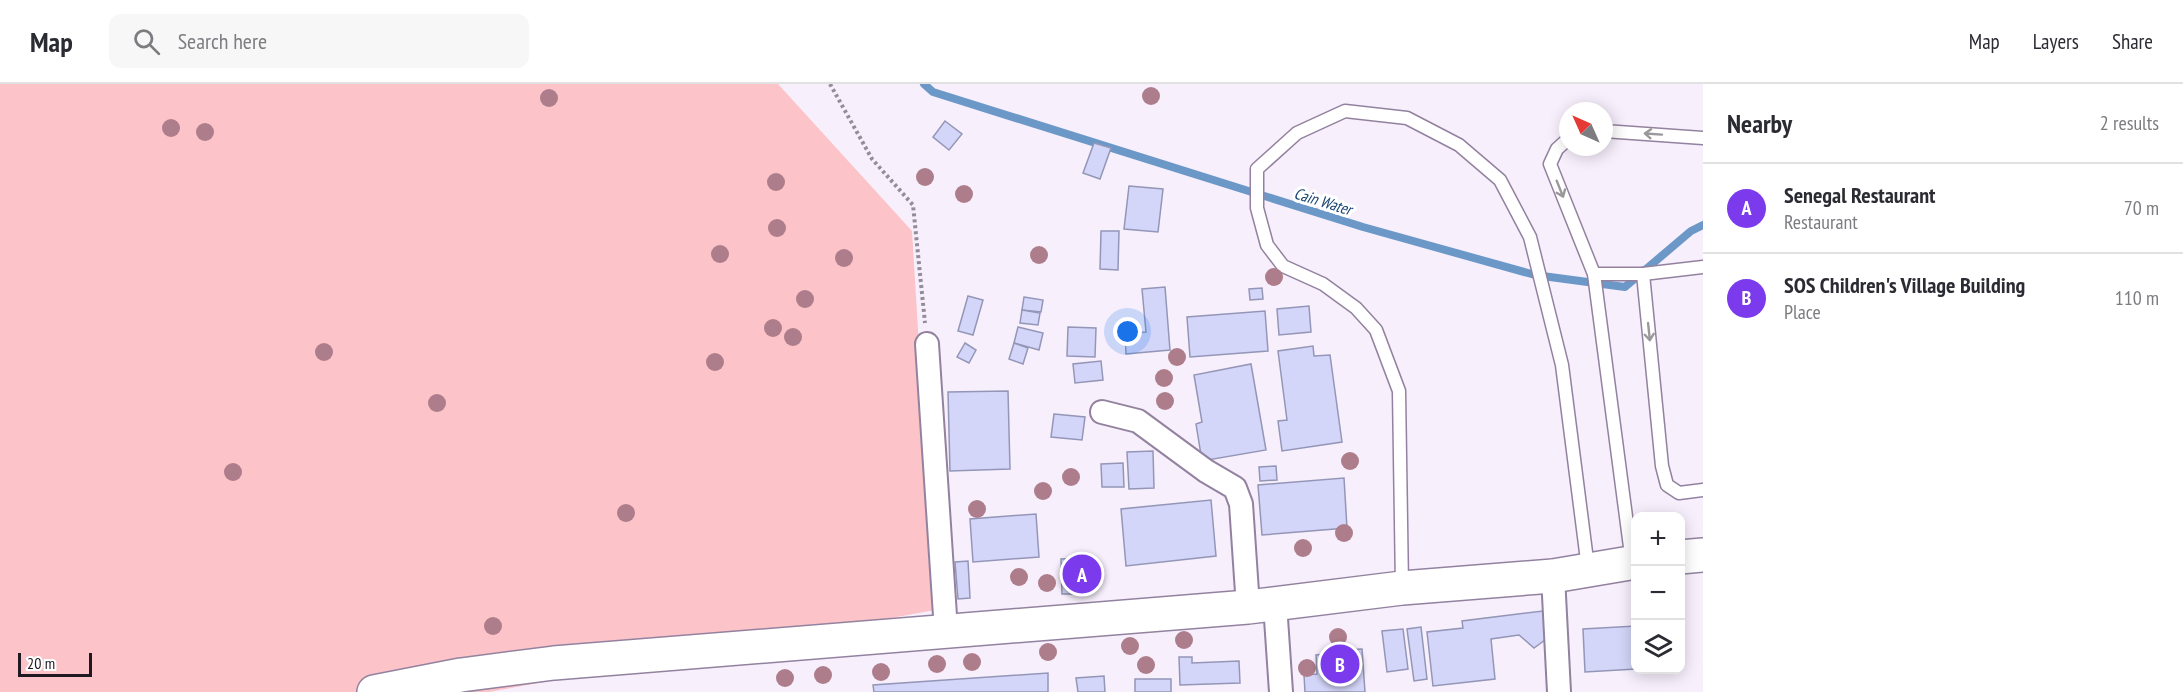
<!DOCTYPE html>
<html lang="en">
<head>
<meta charset="utf-8">
<style>
	body { margin:0; font-family:"PT Sans Narrow",sans-serif; background:#f7f7f7; color:#2b2b33 }
	.controls { position:absolute; right:18px; bottom:18px; display:grid; overflow:hidden; border-radius:12px; box-shadow:0 3px 15px #0003 }
	.controls button { width:54px; height:54px; display:grid; place-items:center; padding:0; border:0; border-bottom:2px solid #e1e1e2; background:#fff; color:#2b2b33; font:30px sans-serif }
	.compass { position:absolute; left:1559px; top:18px; width:54px; height:54px; border-radius:50%; background:#fff; box-shadow:0 3px 15px #0003; rotate:315deg }
	.scale { position:absolute; left:18px; bottom:15px; width:74px; box-sizing:border-box; padding-left:6px; border:3px solid #201924; border-top:0; font-size:16px; line-height:21px; white-space:nowrap; color:#201924; -webkit-text-stroke:4px #fff; paint-order:stroke }
	.you { position:absolute; left:1128px; top:248px; width:21px; height:21px; margin:-15px; border:4px solid #fff; border-radius:50%; background:#1a73e8; box-shadow:0 0 0 9px #1a73e833 }
	.badge { display:grid; place-items:center; width:39px; height:39px; border-radius:50%; background:#7c3aed; color:#fff; font-size:20px; font-weight:700 }
	.pin { position:absolute; translate:-50% -50%; border:3px solid #fff; box-shadow:0 2px 6px #0006 }
	.list { margin:0; padding:0; list-style:none }
	h2 { display:flex; justify-content:space-between; align-items:center; height:78px; margin:0; padding:0 24px; font-size:26px }
	h2 small { font-size:20px; font-weight:400; color:#7c7c81 }
	.list li { display:grid; grid-template-columns:39px 1fr auto; gap:18px; align-items:center; box-sizing:border-box; height:90px; padding:0 24px; border-top:2px solid #e1e1e2 }
	.list b { display:block; font-size:22px; white-space:nowrap }
	.list p { margin:0; font-size:20px; white-space:nowrap; color:#7c7c81 }
	.list em { font-size:20px; font-style:normal; color:#7c7c81 }
	.icon { flex:none; width:33px; height:33px; fill:none; stroke:currentColor; stroke-width:2; stroke-linecap:round; stroke-linejoin:round }
	.map { position:relative; flex:none; width:1703px; height:608px; overflow:hidden }
	header { display:flex; align-items:center; gap:36px; box-sizing:border-box; height:84px; padding:0 30px; background:#fff; border-bottom:2px solid #e1e1e2 }
	header strong { font-size:28px }
	nav { display:flex; gap:33px; margin-inline-start:auto; font-size:21px }
	.search { width:420px; height:54px; background:#f7f7f7; display:flex; align-items:center; gap:15px; box-sizing:border-box; padding:0 21px; border-radius:12px; color:#7c7c81; font-size:22px }
	main { display:flex }
	aside { flex:1; background:#fff }
	.map>svg:first-child { display:block }
</style>
</head>
<body>
<header>
<strong>Map</strong>
<div class="search"><svg class="icon" aria-label="search" viewBox="0 0 24 24"><circle cx="10" cy="10" r="6"/><path d="M15 15l6 6"/></svg>Search here</div>
<nav><a>Map</a><a>Layers</a><a>Share</a></nav>
</header>
<main>
<div class="map">
<svg width="1703" height="608" viewBox="0 0 1703 608">
	<rect width="100%" height="100%" fill="#f7effc"/>
	<!-- green -->
	<path fill="#fcc3c8" d="M 0,0 L 778,0 L 912,147 L 935,526 L 489,608 L 0,608 Z"/>
	<g fill="none" stroke-linecap="round" stroke-linejoin="round">
		<!-- stream -->
		<path stroke="#6c98c8" stroke-width="8" d="M 924,0 L 933,8 L 1363,143 L 1535,191 L 1625,203 L 1691,147 L 1703,141"/>
	</g>
	<!-- building -->
	<g fill="#d4d6f9" stroke="#9496b7" stroke-width="1.5">
		<path d="M 945,37 L 962,50 L 949,66 L 933,53 Z"/>
		<path d="M 1094,59 L 1111,64 L 1100,95 L 1083,89 Z"/>
		<path d="M 1129,102 L 1163,105 L 1158,148 L 1124,145 Z"/>
		<path d="M 1101,147 L 1119,147 L 1118,186 L 1100,185 Z"/>
		<path d="M 1165,203 L 1170,266 L 1126,270 L 1125,250 L 1146,248 L 1142,205 Z"/>
		<path d="M 1262,204 L 1263,215 L 1250,216 L 1249,205 Z"/>
		<path d="M 968,212 L 983,216 L 973,251 L 958,247 Z"/>
		<path d="M 1024,213 L 1043,216 L 1041,228 L 1022,226 Z"/>
		<path d="M 1309,222 L 1311,248 L 1279,251 L 1277,225 Z"/>
		<path d="M 1022,226 L 1040,229 L 1038,241 L 1020,239 Z"/>
		<path d="M 1265,227 L 1268,267 L 1190,273 L 1187,233 Z"/>
		<path d="M 1018,243 L 1043,249 L 1039,266 L 1014,259 Z"/>
		<path d="M 1068,243 L 1096,244 L 1095,273 L 1067,272 Z"/>
		<path d="M 965,259 L 976,266 L 969,279 L 957,273 Z"/>
		<path d="M 1014,259 L 1028,264 L 1023,280 L 1009,275 Z"/>
		<path d="M 1313,262 L 1314,272 L 1330,271 L 1342,358 L 1282,367 L 1278,337 L 1287,336 L 1278,267 Z"/>
		<path d="M 1101,277 L 1103,296 L 1075,299 L 1073,280 Z"/>
		<path d="M 1251,280 L 1266,366 L 1202,377 L 1196,340 L 1202,338 L 1194,291 Z"/>
		<path d="M 1008,307 L 1010,385 L 950,387 L 948,308 Z"/>
		<path d="M 1054,330 L 1085,333 L 1082,356 L 1051,353 Z"/>
		<path d="M 1153,367 L 1154,404 L 1129,405 L 1127,368 Z"/>
		<path d="M 1123,379 L 1124,403 L 1102,403 L 1101,380 Z"/>
		<path d="M 1276,382 L 1277,396 L 1260,397 L 1259,383 Z"/>
		<path d="M 1344,394 L 1347,444 L 1262,451 L 1258,401 Z"/>
		<path d="M 1211,416 L 1216,472 L 1126,482 L 1121,425 Z"/>
		<path d="M 1036,430 L 1039,473 L 973,478 L 970,435 Z"/>
		<path d="M 1080,474 L 1080,510 L 1062,510 L 1061,475 Z"/>
		<path d="M 968,477 L 970,514 L 958,515 L 955,478 Z"/>
		<path d="M 1543,527 L 1549,553 L 1534,564 L 1519,551 L 1491,555 L 1495,595 L 1433,602 L 1427,548 L 1463,544 L 1462,537 Z"/>
		<path d="M 1636,542 L 1636,585 L 1585,588 L 1583,545 Z"/>
		<path d="M 1421,543 L 1427,595 L 1414,597 L 1407,545 Z"/>
		<path d="M 1403,545 L 1408,585 L 1387,588 L 1382,547 Z"/>
		<path d="M 1362,565 L 1365,608 L 1305,608 L 1304,591 L 1317,590 L 1316,571 L 1340,569 L 1340,566 Z"/>
		<path d="M 1179,573 L 1192,573 L 1192,579 L 1239,577 L 1240,599 L 1180,601 Z"/>
		<path d="M 1048,589 L 1048,608 L 874,608 L 873,601 Z"/>
		<path d="M 1104,592 L 1105,608 L 1078,608 L 1076,594 Z"/>
		<rect x="1135" y="595" width="36" height="13"/>
	</g>
	<g fill="none" stroke-linecap="round" stroke-linejoin="round">
		<!-- service casing -->
		<g stroke="#93829f" stroke-width="15">
			<g id="service">
				<path d="M 1604,47 L 1703,54"/>
				<path d="M 1568,55 L 1557,65 L 1550,80 L 1594,190 L 1632,478"/>
				<path d="M 1594,190 L 1643,190 L 1703,183"/>
				<path d="M 1643,190 L 1662,382 L 1667,401 L 1679,409 L 1703,406"/>
				<path d="M 1402,503 L 1399,307 L 1376,246 L 1356,224 L 1323,200 L 1283,182 L 1267,161 L 1257,124 L 1257,85 L 1297,49 L 1345,27 L 1407,34 L 1459,61 L 1500,96 L 1530,153 L 1562,281 L 1588,484"/>
			</g>
		</g>
		<!-- minor casing -->
		<g stroke="#93829f" stroke-width="26">
			<g id="minor">
				<path d="M 927,260 L 946,547"/>
				<path d="M 1102,328 L 1138,337 L 1206,387 L 1235,404 L 1241,420 L 1248,523"/>
				<path d="M 1553,492 L 1559,608"/>
				<path d="M 1275,520 L 1281,608"/>
			</g>
		</g>
		<!-- secondary casing -->
		<g stroke="#93829f" stroke-width="36">
			<g id="secondary">
				<path d="M 1680,473 L 1703,471"/>
				<path d="M 374,608 L 461,591 L 554,579 L 1248,523 L 1402,504 L 1553,492 L 1636,478"/>
			</g>
		</g>
		<!-- path -->
		<path stroke="#948d99" stroke-width="4" stroke-dasharray="3 3" stroke-linecap="butt" d="M 830,0 L 872,75 L 913,121 L 925,239"/>
		<!-- service -->
		<use href="#service" stroke="#fff" stroke-width="12"/>
		<!-- minor -->
		<use href="#minor" stroke="#fff" stroke-width="22"/>
		<!-- secondary -->
		<use href="#secondary" stroke="#fff" stroke-width="33"/>
	</g>
	<!-- trees -->
	<g fill="#ae7d8b">
		<circle cx="1151" cy="12" r="9"/>
		<circle cx="549" cy="14" r="9"/>
		<circle cx="171" cy="44" r="9"/>
		<circle cx="205" cy="48" r="9"/>
		<circle cx="925" cy="93" r="9"/>
		<circle cx="776" cy="98" r="9"/>
		<circle cx="964" cy="110" r="9"/>
		<circle cx="777" cy="144" r="9"/>
		<circle cx="720" cy="170" r="9"/>
		<circle cx="1039" cy="171" r="9"/>
		<circle cx="844" cy="174" r="9"/>
		<circle cx="1274" cy="193" r="9"/>
		<circle cx="805" cy="215" r="9"/>
		<circle cx="773" cy="244" r="9"/>
		<circle cx="793" cy="253" r="9"/>
		<circle cx="324" cy="268" r="9"/>
		<circle cx="1177" cy="273" r="9"/>
		<circle cx="715" cy="278" r="9"/>
		<circle cx="1164" cy="294" r="9"/>
		<circle cx="1165" cy="317" r="9"/>
		<circle cx="437" cy="319" r="9"/>
		<circle cx="1350" cy="377" r="9"/>
		<circle cx="233" cy="388" r="9"/>
		<circle cx="1071" cy="393" r="9"/>
		<circle cx="1043" cy="407" r="9"/>
		<circle cx="977" cy="425" r="9"/>
		<circle cx="626" cy="429" r="9"/>
		<circle cx="1344" cy="449" r="9"/>
		<circle cx="1303" cy="464" r="9"/>
		<circle cx="1019" cy="493" r="9"/>
		<circle cx="1047" cy="499" r="9"/>
		<circle cx="493" cy="542" r="9"/>
		<circle cx="1338" cy="553" r="9"/>
		<circle cx="1184" cy="556" r="9"/>
		<circle cx="1130" cy="562" r="9"/>
		<circle cx="1048" cy="568" r="9"/>
		<circle cx="972" cy="578" r="9"/>
		<circle cx="937" cy="580" r="9"/>
		<circle cx="1146" cy="581" r="9"/>
		<circle cx="1307" cy="584" r="9"/>
		<circle cx="881" cy="588" r="9"/>
		<circle cx="823" cy="591" r="9"/>
		<circle cx="785" cy="594" r="9"/>
	</g>
	<!-- one-way arrows -->
	<defs><path id="oneway-shaft" d="M-6 0H5M1.5-3L5.5 0L1.5 3" fill="none" stroke-width="1.6" stroke-linecap="round" stroke-linejoin="round" transform="scale(1.5)"/></defs>
	<g stroke="#9b989c">
		<use href="#oneway-shaft" transform="translate(1653 50) rotate(-176)"/>
		<use href="#oneway-shaft" transform="translate(1560 105) rotate(68)"/>
		<use href="#oneway-shaft" transform="translate(1649 248) rotate(84)"/>
	</g>
	<g text-anchor="middle" dominant-baseline="central" stroke-width="6" stroke-linejoin="round" paint-order="stroke">
		<!-- water labels -->
		<g font-size="16" font-style="italic" fill="#174674" stroke="#fff">
			<text transform="translate(1323 117) rotate(17)">Cain Water</text>
		</g>
	</g>
</svg>
<div class="controls">
<button>+</button>
<button>−</button>
<button><svg class="icon" aria-label="layers" viewBox="0 0 24 24"><path d="M12 4l9 5-9 5-9-5zM3 14l9 5 9-5"/></svg></button>
</div>
<svg class="compass" viewBox="-18 -18 36 36"><path d="M0-13l5 13h-10z" fill="#e53935"/><path d="M0 13l5-13h-10z" fill="#7c7c81"/></svg>
<div class="scale">20 m</div>
<div class="you"></div>
<div class="pin badge" style="left:1082px;top:490px">A</div>
<div class="pin badge" style="left:1340px;top:580px">B</div>
</div>
<aside>
<h2>Nearby<small>2 results</small></h2>
<ul class="list">
<li><span class="badge">A</span><div><b>Senegal Restaurant</b><p>Restaurant</p></div><em>70 m</em></li>
<li><span class="badge">B</span><div><b>SOS Children's Village Building</b><p>Place</p></div><em>110 m</em></li>
</ul>
</aside>
</main>
</body>
</html>
